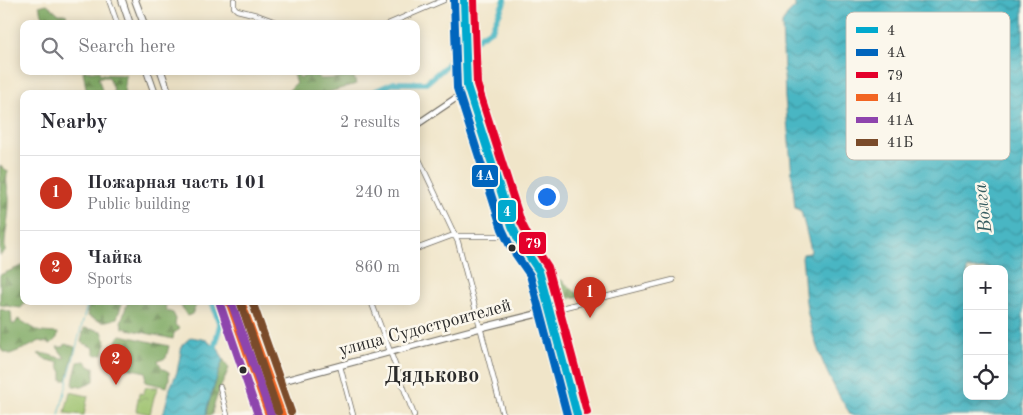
<!DOCTYPE html>
<html lang="en">
<head>
<meta charset="utf-8">
<style>
	body { margin:0; font-family:"Old Standard TT",serif; background:#f7f7f7; color:#2b2b33 }
	.controls { position:absolute; right:15px; bottom:15px; display:grid; overflow:hidden; border-radius:10px; box-shadow:0 2px 12px #0003 }
	.controls button { width:45px; height:45px; display:grid; place-items:center; padding:0; border:0; border-bottom:1px solid #e1e1e2; background:#fff; color:#2b2b33; font:25px sans-serif }
	.you { position:absolute; left:546px; top:196px; width:18px; height:18px; margin:-12px; border:4px solid #fff; border-radius:50%; background:#1a73e8; box-shadow:0 0 0 8px #1a73e833 }
	.badge { display:grid; place-items:center; width:32px; height:32px; border-radius:50%; background:#c8321e; color:#fff; font-size:16px; font-weight:700 }
	.pin { position:absolute; translate:-50% -41px; filter:drop-shadow(0 1px 2px #0008) }
	.pin::after { content:''; position:absolute; top:26px; width:18px; height:15px; background:inherit; clip-path:polygon(0 0,100% 0,50% 100%) }
	.list { margin:0; padding:0; list-style:none }
	h2 { display:flex; justify-content:space-between; align-items:center; height:65px; margin:0; padding:0 20px; font-size:21px }
	h2 small { font-size:16px; font-weight:400; color:#7c7c81 }
	.list li { display:grid; grid-template-columns:32px 1fr auto; gap:15px; align-items:center; box-sizing:border-box; height:75px; padding:0 20px; border-top:1px solid #e1e1e2 }
	.list b { display:block; font-size:19px; white-space:nowrap }
	.list p { margin:0; font-size:16px; white-space:nowrap; color:#7c7c81 }
	.list em { font-size:16px; font-style:normal; color:#7c7c81 }
	.icon { flex:none; width:28px; height:28px; fill:none; stroke:currentColor; stroke-width:2; stroke-linecap:round; stroke-linejoin:round }
	.map { position:relative; flex:none; width:1023px; height:415px; overflow:hidden }
	.search { position:absolute; background:#fff; box-shadow:0 2px 12px #0003; left:20px; top:20px; width:400px; height:55px; display:flex; align-items:center; gap:12px; box-sizing:border-box; padding:0 18px; border-radius:10px; color:#7c7c81; font-size:19px }
	.panel { position:absolute; background:#fff; box-shadow:0 2px 12px #0003; left:20px; top:90px; width:400px; height:215px; border-radius:10px }
	.map>svg:first-child { display:block }
</style>
</head>
<body>
<div class="map">
<svg width="1023" height="415" viewBox="0 0 1023 415">
	<defs>
		<pattern id="forest-firs" width="22" height="20" patternUnits="userSpaceOnUse" patternTransform="scale(1.25)"><rect width="22" height="20" fill="#7ca760"/><path d="M5 1l3.5 6h-7zM16 11l3.5 6h-7z" fill="#66884f"/></pattern>
		<pattern id="park-crowns" width="20" height="18" patternUnits="userSpaceOnUse" patternTransform="scale(1.25)"><rect width="20" height="18" fill="#9bc16c"/><path d="M2 6a3 3 0 1 1 6 0M12 15a3 3 0 1 1 6 0" fill="none" stroke="#7f9d59"/></pattern>
		<pattern id="water-waves" width="16" height="10" patternUnits="userSpaceOnUse" patternTransform="scale(1.25)"><rect width="16" height="10" fill="#48b6c3"/><path d="M0 5q4-4 8 0t8 0" fill="none" stroke="#3c949f"/></pattern>
	</defs>
	<rect width="100%" height="100%" fill="#fbf7ec"/>
	<filter id="ink" filterUnits="userSpaceOnUse"><feTurbulence type="fractalNoise" baseFrequency=".02" numOctaves="2"/><feDisplacementMap in="SourceGraphic" scale="10" xChannelSelector="R" yChannelSelector="G"/><feConvolveMatrix kernelMatrix="1 2 1 2 8 2 1 2 1" color-interpolation-filters="sRGB"/></filter>
	<filter id="wash" filterUnits="userSpaceOnUse"><feTurbulence type="fractalNoise" baseFrequency=".0096" numOctaves="4" result="noise"/><feDisplacementMap in="SourceGraphic" scale="20" xChannelSelector="R" yChannelSelector="G"/><feGaussianBlur stdDeviation="1.12" result="paint"/><feColorMatrix in="noise" values="0 0 0 0 0 0 0 0 0 0 0 0 0 0 0 0 0 1.4 0 .05"/><feComposite in="paint" operator="in"/></filter>
	<g filter="url(#wash)">
		<rect width="100%" height="100%" fill="#f0e5c9"/>
		<!-- forest -->
		<g fill="url(#forest-firs)" stroke="#546946">
			<path d="M 47,4 L 59,14 L 66,14 L 68,23 L 46,24 L 39,6 Z"/>
			<path d="M 83,71 L 99,71 L 100,74 L 126,75 L 124,94 L 111,94 L 114,91 L 109,77 L 98,77 L 103,94 L 87,94 Z"/>
			<path d="M 292,71 L 296,71 L 300,78 L 313,73 L 321,79 L 354,77 L 356,84 L 323,94 L 281,94 L 289,90 L 296,83 Z"/>
			<path d="M 0,166 L 8,171 C 4,184 10,191 9,203 C 9,219 4,235 5,251 L 0,256 Z"/>
			<path d="M 24,265 L 24,301 L 27,301 L 21,308 L 0,305 L 0,275 Z"/>
			<path d="M 560,279 L 580,296 L 555,302 L 554,292 Z"/>
			<path d="M 90,301 L 123,301 L 117,318 C 105,323 99,322 88,316 L 87,312 Z"/>
			<path d="M 128,301 L 198,301 L 192,314 L 187,316 L 179,303 L 169,303 L 165,306 L 167,311 L 173,313 L 176,319 L 175,325 L 180,329 L 174,333 L 173,339 L 123,328 L 121,322 Z"/>
			<path d="M 0,309 L 11,312 L 12,324 L 15,324 L 18,319 L 40,332 L 58,333 L 57,338 L 51,344 L 40,341 L 28,347 L 10,354 L 2,351 L 0,345 Z"/>
			<path d="M 84,328 L 102,331 L 106,343 L 103,354 L 98,355 L 94,354 L 94,348 L 81,342 Z"/>
			<path d="M 121,335 L 169,346 L 166,358 L 158,361 L 162,368 L 169,372 L 169,380 L 167,387 L 145,382 L 146,372 L 108,364 L 117,339 Z"/>
			<path d="M 65,344 L 75,347 L 67,380 L 62,380 L 62,372 L 58,365 L 60,363 L 47,360 L 38,354 C 48,352 56,359 65,358 L 57,347 L 64,347 Z"/>
			<path d="M 223,359 L 229,368 C 224,380 212,405 212,415 L 206,415 L 207,408 Z"/>
			<path d="M 85,361 L 90,367 L 94,367 L 94,381 L 82,386 L 73,386 C 73,378 76,370 78,362 Z"/>
		</g>
		<!-- park -->
		<path fill="url(#park-crowns)" stroke="#63764c" d="M 146,387 L 158,387 L 154,397 L 150,414 L 136,411 L 139,393 L 143,394 Z"/>
		<!-- pitch -->
		<path fill="#9bc16c" stroke="#63764c" d="M 70,392 L 88,396 L 84,415 L 65,413 Z"/>
		<!-- water -->
		<g fill="url(#water-waves)" stroke="#3a7077" fill-rule="evenodd">
			<path d="M 795,0 L 1023,0 L 1023,415 L 851,415 C 832,387 818,355 810,323 C 804,302 805,279 802,258 L 803,254 L 810,253 L 811,250 L 801,211 L 795,208 L 785,98 L 782,24 L 787,15 L 795,7 ZM 967,269 L 1004,269 L 1004,396 L 967,396 Z"/>
			<path d="M 191,337 L 207,340 L 212,345 L 216,344 L 223,359 L 207,408 L 206,415 L 163,415 L 170,388 L 177,372 L 182,345 Z"/>
		</g>
		<g fill="none" stroke-linecap="round" stroke-linejoin="round">
			<!-- stream -->
			<path stroke="#48b6c3" stroke-width="1" d="M 59,415 L 88,301"/>
			<!-- river -->
			<g stroke="#48b6c3" stroke-width="6">
				<path d="M 369,94 L 394,83 L 426,83 L 445,67 L 456,52 L 492,29 L 505,0"/>
				<path d="M 212,301 L 220,325 L 214,350"/>
			</g>
		</g>
	</g>
	<g filter="url(#ink)">
		<g fill="none" stroke-linecap="round" stroke-linejoin="round">
			<!-- minor casing -->
			<g stroke="#706c62" stroke-width="6">
				<g id="minor">
					<path d="M 109,0 L 117,23"/>
					<path d="M 234,0 L 234,7 L 237,10 L 257,15 L 281,24"/>
					<path d="M 388,24 L 444,0"/>
					<path d="M 416,153 L 458,242 L 503,415"/>
					<path d="M 416,249 L 451,236 L 517,236"/>
					<path d="M 371,301 L 414,415"/>
					<path d="M 549,311 L 673,280"/>
					<path d="M 340,366 L 353,415"/>
					<path d="M 220,387 L 227,415"/>
				</g>
			</g>
			<!-- tertiary casing -->
			<g stroke="#706c62" stroke-width="8">
				<g id="tertiary">
					<path d="M 464,0 L 465,55 L 467,86 L 473,107 L 512,226 L 519,241 L 539,271 L 577,415"/>
					<path d="M 416,125 L 456,98 L 467,86"/>
					<path d="M 271,384 L 480,328 L 549,311"/>
				</g>
			</g>
			<!-- secondary casing -->
			<g stroke="#706c62" stroke-width="8">
				<g id="secondary">
					<path d="M 122,0 L 130,24"/>
					<path d="M 135,0 L 144,24"/>
					<path d="M 147,71 L 155,94"/>
					<path d="M 161,71 L 169,94"/>
					<path d="M 229,301 L 269,415"/>
					<path d="M 241,301 L 282,415"/>
				</g>
			</g>
			<!-- minor -->
			<use href="#minor" stroke="#fff" stroke-width="4.5"/>
			<!-- tertiary -->
			<use href="#tertiary" stroke="#fff" stroke-width="5.5"/>
			<!-- secondary -->
			<use href="#secondary" stroke="#fff" stroke-width="6"/>
			<!-- bus-1 casing -->
			<g stroke="#fbf7ec" stroke-width="11">
				<path id="bus-1" d="M 464,0 L 467,86 L 512,226 L 519,241 L 539,271 L 577,415"/>
			</g>
			<!-- bus-2 casing -->
			<g stroke="#fbf7ec" stroke-width="11">
				<path id="bus-2" d="M 454,0 L 457,88 L 502,229 L 510,246 L 530,275 L 567,415"/>
			</g>
			<!-- bus-3 casing -->
			<g stroke="#fbf7ec" stroke-width="11">
				<path id="bus-3" d="M 474,0 L 477,84 L 521,222 L 528,236 L 548,267 L 587,412"/>
			</g>
			<!-- bus-4 casing -->
			<g stroke="#fbf7ec" stroke-width="11">
				<g id="bus-4">
					<path d="M 229,301 L 269,415"/>
					<path d="M 241,301 L 282,415"/>
				</g>
			</g>
			<!-- bus-5 casing -->
			<g stroke="#fbf7ec" stroke-width="11">
				<g id="bus-5">
					<path d="M 220,304 L 258,415"/>
					<path d="M 232,304 L 271,415"/>
				</g>
			</g>
			<!-- bus-6 casing -->
			<g stroke="#fbf7ec" stroke-width="11">
				<g id="bus-6">
					<path d="M 240,301 L 278,412"/>
					<path d="M 252,301 L 291,412"/>
				</g>
			</g>
			<!-- bus-1 -->
			<use href="#bus-1" stroke="#00a9ce" stroke-width="8"/>
			<!-- bus-2 -->
			<use href="#bus-2" stroke="#0065bd" stroke-width="8"/>
			<!-- bus-3 -->
			<use href="#bus-3" stroke="#e4002b" stroke-width="8"/>
			<!-- bus-4 -->
			<use href="#bus-4" stroke="#f26522" stroke-width="8"/>
			<!-- bus-5 -->
			<use href="#bus-5" stroke="#8e44ad" stroke-width="8"/>
			<!-- bus-6 -->
			<use href="#bus-6" stroke="#7a4b2a" stroke-width="8"/>
		</g>
	</g>
	<!-- markers -->
	<g fill="#2b2b2b" stroke="#fbf7ec" stroke-width="2">
		<circle cx="512" cy="248" r="4.5"/>
		<circle cx="243" cy="370" r="4.5"/>
	</g>
	<g text-anchor="middle" dominant-baseline="central" stroke-width="5" stroke-linejoin="round" paint-order="stroke">
		<!-- street labels -->
		<g font-size="18" fill="#2b2b2b" stroke="#fbf7ec">
			<text transform="translate(425 328) rotate(-15)">улица Судостроителей</text>
		</g>
		<!-- water labels -->
		<g font-size="19" font-style="italic" fill="#355c60" stroke="#fbf7ec">
			<text transform="translate(984 208) rotate(-97)">Волга</text>
		</g>
		<!-- district labels -->
		<g font-size="22" font-weight="bold" fill="#2b2b2b" stroke="#fbf7ec">
			<text x="432" y="376">Дядьково</text>
		</g>
	</g>
	<!-- legend -->
	<rect x="846" y="12" width="164" height="148" rx="8" fill="#fbf7ec" stroke="#bdbab2" stroke-width="1"/>
	<rect x="856" y="27" width="22" height="6" fill="#00a9ce"/>
	<rect x="856" y="49" width="22" height="7" fill="#0065bd"/>
	<rect x="856" y="72" width="22" height="6" fill="#e4002b"/>
	<rect x="856" y="94" width="22" height="7" fill="#f26522"/>
	<rect x="856" y="117" width="22" height="6" fill="#8e44ad"/>
	<rect x="856" y="139" width="22" height="7" fill="#7a4b2a"/>
	<g font-size="14" fill="#2b2b2b">
		<text x="887" y="35">4</text>
		<text x="887" y="57">4А</text>
		<text x="887" y="80">79</text>
		<text x="887" y="102">41</text>
		<text x="887" y="125">41А</text>
		<text x="887" y="147">41Б</text>
	</g>
	<g stroke="#fbf7ec" stroke-width="2">
		<rect x="471" y="164" width="28" height="24" rx="5" fill="#0065bd"/>
		<rect x="497" y="199" width="20" height="24" rx="5" fill="#00a9ce"/>
		<rect x="518" y="231" width="29" height="24" rx="5" fill="#e4002b"/>
	</g>
	<g font-size="14" text-anchor="middle" font-weight="bold" fill="#fff">
		<text x="485" y="180">4А</text>
		<text x="507" y="216">4</text>
		<text x="533" y="248">79</text>
	</g>
</svg>
<div class="controls">
<button>+</button>
<button>−</button>
<button><svg class="icon" aria-label="locate" viewBox="0 0 24 24"><circle cx="12" cy="12" r="6"/><path d="M12 2v4M12 18v4M2 12h4M18 12h4"/></svg></button>
</div>
<div class="you"></div>
<div class="pin badge" style="left:590px;top:318px">1</div>
<div class="pin badge" style="left:116px;top:385px">2</div>
<div class="search"><svg class="icon" aria-label="search" viewBox="0 0 24 24"><circle cx="10" cy="10" r="6"/><path d="M15 15l6 6"/></svg>Search here</div>
<section class="panel">
<h2>Nearby<small>2 results</small></h2>
<ul class="list">
<li><span class="badge">1</span><div><b>Пожарная часть 101</b><p>Public building</p></div><em>240 m</em></li>
<li><span class="badge">2</span><div><b>Чайка</b><p>Sports</p></div><em>860 m</em></li>
</ul>
</section>
</div>
</body>
</html>
